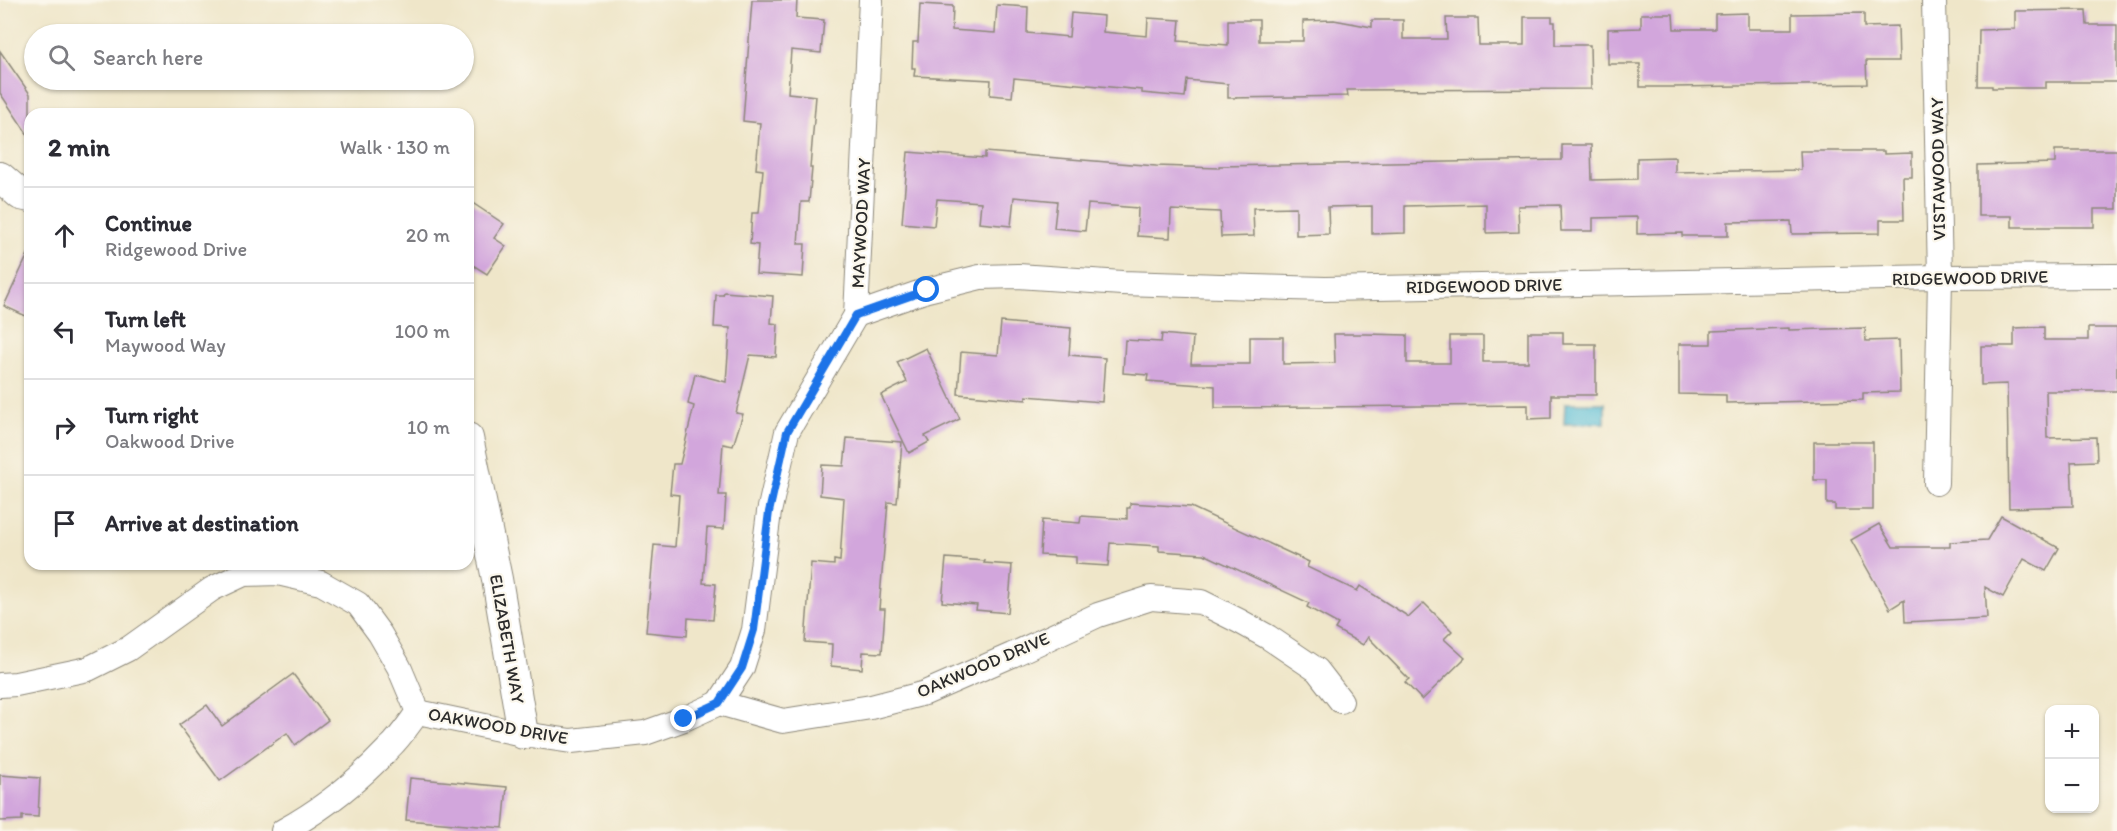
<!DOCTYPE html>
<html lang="en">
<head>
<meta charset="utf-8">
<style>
	body { margin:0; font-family:Itim,sans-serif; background:#f2f2f3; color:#2b2b33 }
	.controls { position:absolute; right:18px; bottom:18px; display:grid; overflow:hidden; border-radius:12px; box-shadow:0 2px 4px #0004 }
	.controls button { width:54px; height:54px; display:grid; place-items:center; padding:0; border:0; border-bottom:2px solid #e1e1e2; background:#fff; color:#2b2b33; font:30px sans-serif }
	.stop { position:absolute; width:18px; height:18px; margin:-14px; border:4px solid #1a73e8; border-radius:50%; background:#fff }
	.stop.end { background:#1a73e8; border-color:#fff; box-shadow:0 2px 6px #0008 }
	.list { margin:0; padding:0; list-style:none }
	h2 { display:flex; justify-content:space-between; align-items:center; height:78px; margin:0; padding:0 24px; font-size:26px }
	h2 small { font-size:20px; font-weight:400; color:#7c7c81 }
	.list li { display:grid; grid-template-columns:39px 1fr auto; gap:18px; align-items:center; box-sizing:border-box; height:96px; padding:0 24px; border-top:2px solid #e1e1e2 }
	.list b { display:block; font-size:22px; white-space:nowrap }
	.list p { margin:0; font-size:20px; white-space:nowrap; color:#7c7c81 }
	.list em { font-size:20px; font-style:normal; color:#7c7c81 }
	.icon { flex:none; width:33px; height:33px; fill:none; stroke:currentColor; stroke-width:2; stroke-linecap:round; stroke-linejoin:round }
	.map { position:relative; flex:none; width:2117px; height:831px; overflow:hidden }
	.search { position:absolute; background:#fff; box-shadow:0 2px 4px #0004; left:24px; top:24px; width:450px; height:66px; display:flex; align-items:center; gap:15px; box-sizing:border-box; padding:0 21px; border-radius:33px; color:#7c7c81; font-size:22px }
	.panel { position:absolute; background:#fff; box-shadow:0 2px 4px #0004; left:24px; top:108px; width:450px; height:462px; border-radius:18px }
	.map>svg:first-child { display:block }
</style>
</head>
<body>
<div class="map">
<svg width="2117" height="831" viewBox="0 0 2117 831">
	<rect width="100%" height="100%" fill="#fbf7ec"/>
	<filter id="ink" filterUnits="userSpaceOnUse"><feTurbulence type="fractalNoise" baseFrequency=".0167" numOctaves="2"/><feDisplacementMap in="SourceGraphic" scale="12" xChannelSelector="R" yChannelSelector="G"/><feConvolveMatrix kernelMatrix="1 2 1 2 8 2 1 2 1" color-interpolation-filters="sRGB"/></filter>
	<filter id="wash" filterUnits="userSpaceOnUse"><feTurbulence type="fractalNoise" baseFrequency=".008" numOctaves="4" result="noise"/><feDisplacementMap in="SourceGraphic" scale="24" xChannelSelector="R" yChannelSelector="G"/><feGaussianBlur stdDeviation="1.35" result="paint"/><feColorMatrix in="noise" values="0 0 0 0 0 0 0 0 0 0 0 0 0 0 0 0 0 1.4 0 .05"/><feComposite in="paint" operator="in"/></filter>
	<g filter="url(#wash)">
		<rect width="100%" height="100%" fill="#efe6c9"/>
		<!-- water -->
		<path fill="#55bbd3" stroke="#40737f" stroke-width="1.5" d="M 1565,403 L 1605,403 L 1605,423 L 1564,424 Z"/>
		<g id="blocks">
			<!-- building -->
			<g fill="#d2a6dc">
				<path d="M 752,0 L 797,0 L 796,18 L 824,20 L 821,53 L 791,50 L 788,93 L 816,96 L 810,168 L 812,168 L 809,202 L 801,202 L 798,244 L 805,244 L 803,277 L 756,274 L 758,245 L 750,244 L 752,213 L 759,213 L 763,170 L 756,169 L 760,123 L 743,121 Z"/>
				<path d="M 920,4 L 953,6 L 952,30 L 995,33 L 997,5 L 1028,7 L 1027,33 L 1069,37 L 1071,13 L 1104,16 L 1103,32 L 1147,36 L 1148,18 L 1180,20 L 1178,41 L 1228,45 L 1228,20 L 1259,20 L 1259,41 L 1303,41 L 1303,21 L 1334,20 L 1372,27 L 1372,20 L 1403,20 L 1403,39 L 1447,39 L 1446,18 L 1478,18 L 1479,45 L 1524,45 L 1524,17 L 1552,17 L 1552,22 L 1555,22 L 1555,45 L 1590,45 L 1591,89 L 1347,90 L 1348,96 L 1228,98 L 1228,84 L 1187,80 L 1185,97 L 1142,93 L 1142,90 L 1014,78 L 1012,97 L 990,95 L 991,80 L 914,76 L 915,68 L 912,68 L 913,42 L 918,42 Z"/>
				<path d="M 2086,10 L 2087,25 L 2117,25 L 2117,82 L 2046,82 L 2046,88 L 1992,88 L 1992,86 L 1978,86 L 1979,30 L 2015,29 L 2015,11 Z"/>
				<path d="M 1748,13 L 1748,29 L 1792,29 L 1792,14 L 1864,13 L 1864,27 L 1898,26 L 1899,61 L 1866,61 L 1867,84 L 1674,87 L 1640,87 L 1640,64 L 1608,64 L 1608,29 L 1641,28 L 1641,14 L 1673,14 L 1674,29 L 1715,29 L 1715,14 Z"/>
				<path d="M 0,51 L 30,94 L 30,138 L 0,93 Z"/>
				<path d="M 1562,145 L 1591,145 L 1592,180 L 1637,179 L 1637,158 L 1675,157 L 1675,172 L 1801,170 L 1800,151 L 1884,151 L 1884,154 L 1912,153 L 1912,177 L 1903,177 L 1904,220 L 1880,220 L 1880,233 L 1792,234 L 1791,221 L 1728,222 L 1728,236 L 1682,236 L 1682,233 L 1637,234 L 1637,217 L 1593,218 L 1593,231 L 1561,231 L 1560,205 L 1518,206 L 1519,232 L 1486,233 L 1486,204 L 1405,206 L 1405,233 L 1372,234 L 1372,206 L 1328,207 L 1329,234 L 1296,235 L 1296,207 L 1253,208 L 1254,236 L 1221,237 L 1220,212 L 1171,210 L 1170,238 L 1137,236 L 1138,208 L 1088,204 L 1085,231 L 1054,228 L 1057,201 L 1014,197 L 1011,226 L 979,223 L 981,202 L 937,199 L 934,226 L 902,223 L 908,152 L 985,158 L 985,152 L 1156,166 L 1219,168 L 1219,166 L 1562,160 Z"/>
				<path d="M 2055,150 L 2117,150 L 2117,209 L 2094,209 L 2094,227 L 2012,227 L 2012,216 L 1978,216 L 1978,165 L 2055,163 Z"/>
				<path d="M 468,200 L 504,224 L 494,238 L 506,246 L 487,274 L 468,262 Z"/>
				<path d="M 30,250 L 30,318 L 4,306 Z"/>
				<path d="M 724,292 L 773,296 L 771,323 L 778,324 L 776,357 L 750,355 L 736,413 L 743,414 L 733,446 L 723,444 L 719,495 L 726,495 L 724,529 L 707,528 L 703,583 L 716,584 L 713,620 L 688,618 L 687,636 L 646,632 L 654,545 L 675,547 L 679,495 L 670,494 L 673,464 L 680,464 L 694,406 L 688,404 L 695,374 L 726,382 L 730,328 L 714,327 L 716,295 L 723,295 Z"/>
				<path d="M 1001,322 L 1071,328 L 1069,355 L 1105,358 L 1102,402 L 1026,396 L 1026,400 L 958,394 L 961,352 L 998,355 Z"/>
				<path d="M 2044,327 L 2044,340 L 2088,340 L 2088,328 L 2117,328 L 2117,391 L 2046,391 L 2047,438 L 2096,437 L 2097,461 L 2071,462 L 2073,506 L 2009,508 L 2007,384 L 1981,385 L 1981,346 L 2014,346 L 2014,328 Z"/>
				<path d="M 1789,328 L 1789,330 L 1865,328 L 1866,341 L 1899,340 L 1900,392 L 1863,393 L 1863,400 L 1726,403 L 1726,395 L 1679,394 L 1679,344 L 1711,344 L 1711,331 Z"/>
				<path d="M 1528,332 L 1563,332 L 1563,344 L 1596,344 L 1596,395 L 1551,395 L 1551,418 L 1528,419 L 1528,405 L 1215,408 L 1215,386 L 1147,381 L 1148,375 L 1123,373 L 1125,340 L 1161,342 L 1162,334 L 1193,337 L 1191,364 L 1250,364 L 1250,337 L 1283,337 L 1283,364 L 1335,363 L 1334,334 L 1366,334 L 1407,335 L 1407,363 L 1450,363 L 1450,336 L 1483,336 L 1483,362 L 1528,362 Z"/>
				<path d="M 926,348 L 960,419 L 925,436 L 929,442 L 909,453 L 881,395 L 907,382 L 897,362 Z"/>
				<path d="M 847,438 L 902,442 L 897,503 L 888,502 L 879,609 L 885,609 L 882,653 L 863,652 L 862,669 L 831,666 L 832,644 L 805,642 L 811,563 L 834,565 L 834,560 L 840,561 L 844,498 L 820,495 L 822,465 L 844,466 Z"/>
				<path d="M 1814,442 L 1873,442 L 1873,510 L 1835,510 L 1835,504 L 1827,504 L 1827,480 L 1814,480 Z"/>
				<path d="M 1130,503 L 1191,507 L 1309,562 L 1307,567 L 1357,591 L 1360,586 L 1409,617 L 1424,603 L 1452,631 L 1444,639 L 1465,658 L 1422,700 L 1405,682 L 1409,679 L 1368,637 L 1363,645 L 1335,629 L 1338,624 L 1307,607 L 1309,603 L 1204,554 L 1159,551 L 1159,546 L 1110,543 L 1108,566 L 1076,564 L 1076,557 L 1040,555 L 1042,520 L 1080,523 L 1081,516 L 1127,519 L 1127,508 L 1130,508 Z"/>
				<path d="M 2001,516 L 2059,548 L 2046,571 L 2024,559 L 2003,597 L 1985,587 L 1987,618 L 1905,622 L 1904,600 L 1890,609 L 1851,540 L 1879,524 L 1893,547 L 1950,547 L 1950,542 L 1987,540 Z"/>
				<path d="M 946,558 L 985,561 L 984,563 L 1012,565 L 1008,613 L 976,610 L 977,605 L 942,602 Z"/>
				<path d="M 293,674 L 328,720 L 295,745 L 287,733 L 220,781 L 179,725 L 207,705 L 222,726 Z"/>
				<path d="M 0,775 L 40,778 L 38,817 L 22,816 L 22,820 L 0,821 Z"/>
				<path d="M 410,778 L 507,787 L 503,828 L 406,820 Z"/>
			</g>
		</g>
	</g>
	<g filter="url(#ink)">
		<use href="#blocks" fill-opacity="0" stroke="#8d887a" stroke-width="1.5"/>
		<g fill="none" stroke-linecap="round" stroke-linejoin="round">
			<!-- minor casing -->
			<g stroke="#8d887a" stroke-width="26">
				<g id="minor">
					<path d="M 1934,0 L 1940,277 L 1936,483"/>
					<path d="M 856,315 L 927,290 L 980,277 L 1018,276 L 1122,283 L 1325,289 L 1940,277 L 2117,276"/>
					<path d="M 0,685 L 16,684 L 88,669 L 128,649 L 212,589 L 244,574 L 278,573 L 321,583 L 358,604 L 380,634 L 399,667 L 418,712 C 409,724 400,738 389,748 C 359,780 321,810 283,831"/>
					<path d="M 719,703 L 742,668 L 754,630 L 769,512 L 787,432 L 856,315 L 871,0"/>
					<path d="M 418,712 L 523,734 L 571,741 L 645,733 L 684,719 L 719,703 L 783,721 L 871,707 L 925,693 L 1012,655 L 1098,615 L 1151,598 L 1201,602 L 1239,621 L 1268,637 L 1317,670 L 1341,701"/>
				</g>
			</g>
			<!-- tertiary casing -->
			<g stroke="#8d887a" stroke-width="32">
				<g id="tertiary">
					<path d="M 0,177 L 21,195 L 30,197"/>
					<path d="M 468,438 L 497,579 L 523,734"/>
				</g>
			</g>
			<!-- minor -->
			<use href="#minor" stroke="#fff" stroke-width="24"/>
			<!-- tertiary -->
			<use href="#tertiary" stroke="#fff" stroke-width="30"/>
		</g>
	</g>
	<g fill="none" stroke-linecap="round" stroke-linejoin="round" filter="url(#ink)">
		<!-- route -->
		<path stroke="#1a73e8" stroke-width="8" d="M 684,719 L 719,703 L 742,668 L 754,630 L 769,512 L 787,432 L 856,315 L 927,290"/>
	</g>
	<g text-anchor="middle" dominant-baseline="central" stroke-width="4.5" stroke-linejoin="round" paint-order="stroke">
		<!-- street labels -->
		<g font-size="18" fill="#2b2b2b" stroke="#fbf7ec">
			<text transform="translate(1938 169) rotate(-91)">VISTAWOOD WAY</text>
			<text transform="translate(861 223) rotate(-87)">MAYWOOD WAY</text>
			<text transform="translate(1970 278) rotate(-1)">RIDGEWOOD DRIVE</text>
			<text transform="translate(1484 286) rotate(-1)">RIDGEWOOD DRIVE</text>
			<text transform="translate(507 639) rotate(80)">ELIZABETH WAY</text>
			<text transform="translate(983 665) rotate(-23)">OAKWOOD DRIVE</text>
			<text transform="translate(498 726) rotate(10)">OAKWOOD DRIVE</text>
		</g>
	</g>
</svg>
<div class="controls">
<button>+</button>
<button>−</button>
</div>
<div class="stop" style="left:927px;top:290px"></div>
<div class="stop end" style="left:684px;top:719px"></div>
<div class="search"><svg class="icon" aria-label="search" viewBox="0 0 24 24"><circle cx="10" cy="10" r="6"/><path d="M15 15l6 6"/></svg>Search here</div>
<section class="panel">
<h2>2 min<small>Walk · 130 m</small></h2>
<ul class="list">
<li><svg class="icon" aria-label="ahead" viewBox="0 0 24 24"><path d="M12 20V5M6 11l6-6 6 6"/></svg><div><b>Continue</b><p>Ridgewood Drive</p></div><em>20 m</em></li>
<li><svg class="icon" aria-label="left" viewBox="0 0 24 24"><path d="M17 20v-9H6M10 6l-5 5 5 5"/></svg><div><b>Turn left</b><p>Maywood Way</p></div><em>100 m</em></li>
<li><svg class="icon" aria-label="right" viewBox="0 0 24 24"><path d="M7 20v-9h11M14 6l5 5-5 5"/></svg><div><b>Turn right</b><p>Oakwood Drive</p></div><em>10 m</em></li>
<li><svg class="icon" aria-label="arrive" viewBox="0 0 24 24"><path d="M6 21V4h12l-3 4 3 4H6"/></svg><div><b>Arrive at destination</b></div></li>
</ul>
</section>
</div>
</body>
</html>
